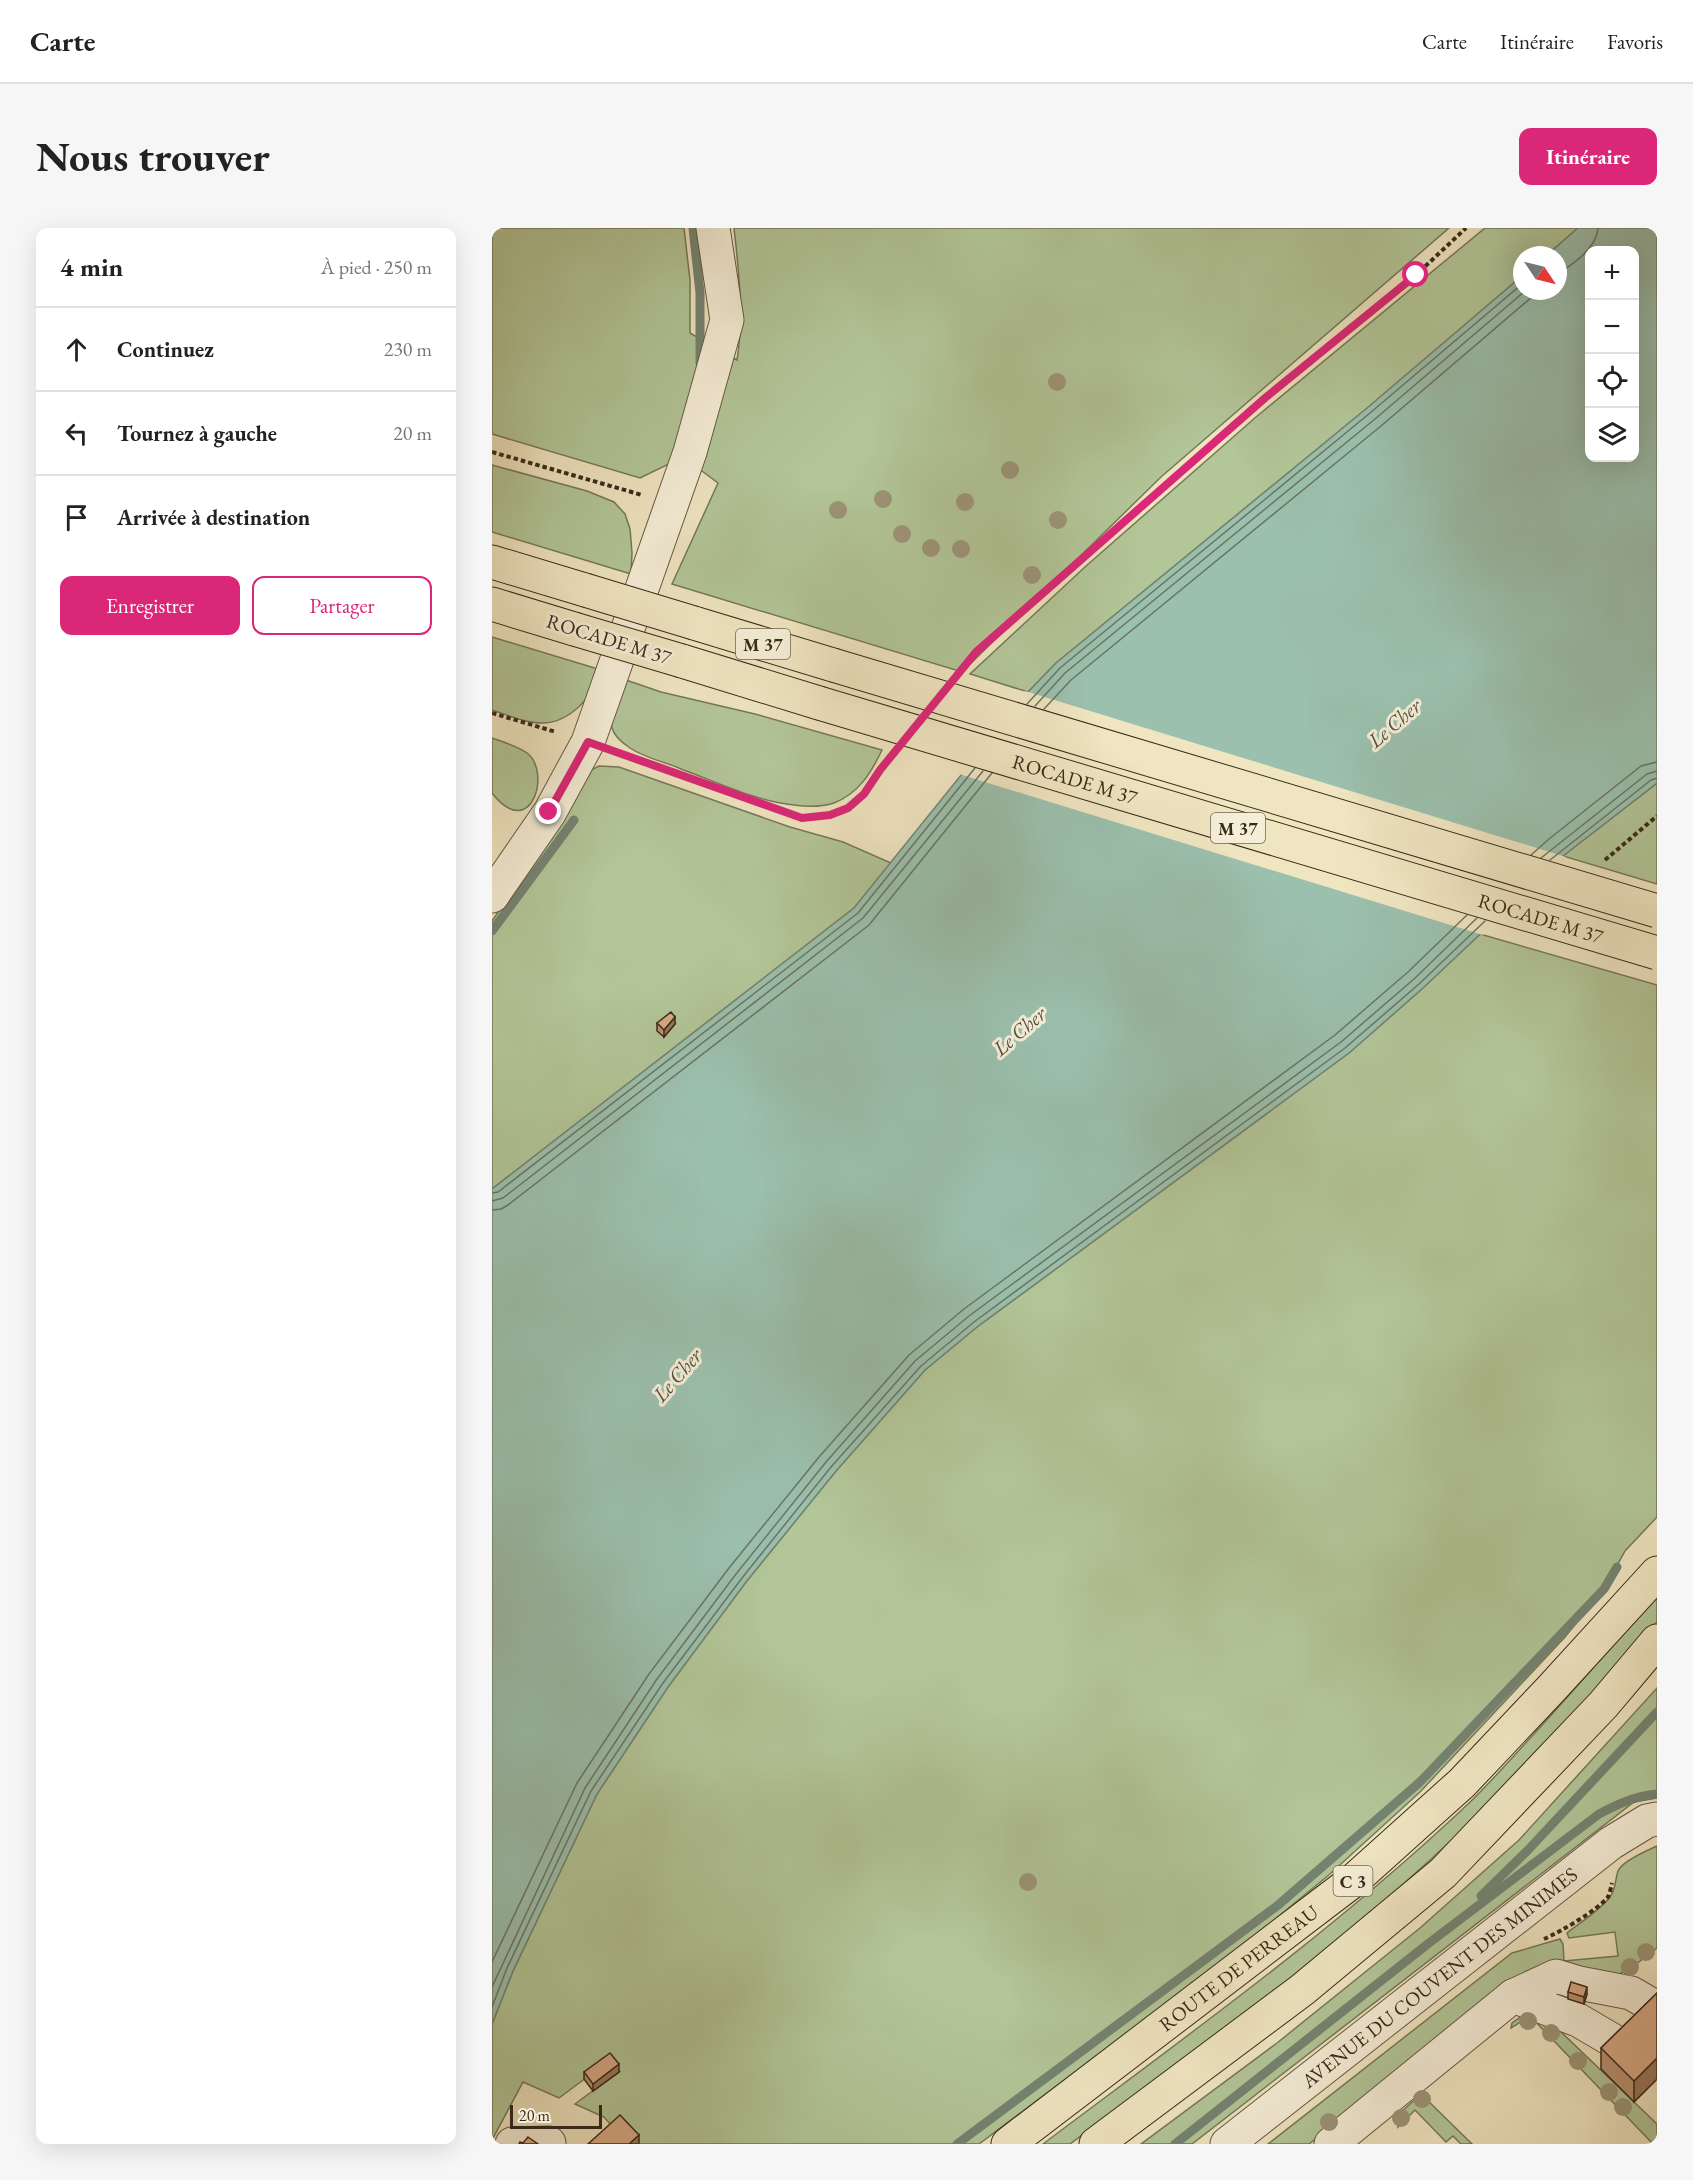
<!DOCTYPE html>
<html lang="fr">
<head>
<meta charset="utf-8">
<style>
	body { margin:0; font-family:"EB Garamond",serif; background:#f6f6f6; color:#222 }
	.controls { position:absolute; right:18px; top:18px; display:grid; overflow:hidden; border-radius:12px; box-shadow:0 6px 24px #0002 }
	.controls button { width:54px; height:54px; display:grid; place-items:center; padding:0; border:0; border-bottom:2px solid #e0e0e0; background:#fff; color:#222; font:30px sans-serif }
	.compass { position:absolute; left:1021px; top:18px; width:54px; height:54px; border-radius:50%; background:#fff; box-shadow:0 6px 24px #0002; rotate:125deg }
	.scale { position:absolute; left:18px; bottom:15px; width:92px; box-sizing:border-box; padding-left:6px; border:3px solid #3a2a1a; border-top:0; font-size:16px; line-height:21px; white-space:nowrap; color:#3a2a1a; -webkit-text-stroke:4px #f5eed7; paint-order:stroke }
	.stop { position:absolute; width:18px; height:18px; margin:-14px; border:4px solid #db2777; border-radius:50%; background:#fff }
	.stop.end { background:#db2777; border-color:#fff; box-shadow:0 2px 6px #0008 }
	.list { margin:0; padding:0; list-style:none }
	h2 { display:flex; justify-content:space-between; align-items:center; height:78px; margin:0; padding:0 24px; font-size:26px }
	h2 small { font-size:20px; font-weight:400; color:#767676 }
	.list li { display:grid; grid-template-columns:39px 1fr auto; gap:18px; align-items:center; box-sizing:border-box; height:84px; padding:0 24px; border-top:2px solid #e0e0e0 }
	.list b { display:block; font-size:22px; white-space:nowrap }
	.list em { font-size:20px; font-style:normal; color:#767676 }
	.actions { display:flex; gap:12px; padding:18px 24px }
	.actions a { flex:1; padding:14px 0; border:2px solid #db2777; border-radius:12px; text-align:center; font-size:21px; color:#db2777 }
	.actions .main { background:#db2777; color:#fff }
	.icon { flex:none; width:33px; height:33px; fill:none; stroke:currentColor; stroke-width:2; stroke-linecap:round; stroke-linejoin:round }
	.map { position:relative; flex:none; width:1165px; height:1916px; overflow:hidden; border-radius:12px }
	header { display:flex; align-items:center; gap:36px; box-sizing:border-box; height:84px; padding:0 30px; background:#fff; border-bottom:2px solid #e0e0e0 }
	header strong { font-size:28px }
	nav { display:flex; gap:33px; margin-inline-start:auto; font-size:21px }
	.intro { display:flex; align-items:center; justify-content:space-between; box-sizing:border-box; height:144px; padding:0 36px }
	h1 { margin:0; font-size:42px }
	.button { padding:15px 27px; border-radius:12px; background:#db2777; color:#fff; font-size:21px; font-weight:700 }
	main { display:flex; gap:36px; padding:0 36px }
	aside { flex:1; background:#fff; border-radius:12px; box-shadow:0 6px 24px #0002 }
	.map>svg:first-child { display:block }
</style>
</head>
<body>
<header>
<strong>Carte</strong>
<nav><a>Carte</a><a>Itinéraire</a><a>Favoris</a></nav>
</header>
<div class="intro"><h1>Nous trouver</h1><a class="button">Itinéraire</a></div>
<main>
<aside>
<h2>4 min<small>À pied · 250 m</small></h2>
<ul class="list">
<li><svg class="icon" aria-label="ahead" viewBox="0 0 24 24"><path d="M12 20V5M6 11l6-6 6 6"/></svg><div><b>Continuez</b></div><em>230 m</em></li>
<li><svg class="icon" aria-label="left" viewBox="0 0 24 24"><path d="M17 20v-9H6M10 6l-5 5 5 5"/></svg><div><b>Tournez à gauche</b></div><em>20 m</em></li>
<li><svg class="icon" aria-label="arrive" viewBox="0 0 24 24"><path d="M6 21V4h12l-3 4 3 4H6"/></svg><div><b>Arrivée à destination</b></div></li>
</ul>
<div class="actions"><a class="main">Enregistrer</a><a>Partager</a></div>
</aside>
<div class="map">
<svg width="1165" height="1916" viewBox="0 0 1165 1916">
	<rect width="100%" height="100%" fill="#efe5c1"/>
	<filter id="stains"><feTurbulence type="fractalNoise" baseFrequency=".00333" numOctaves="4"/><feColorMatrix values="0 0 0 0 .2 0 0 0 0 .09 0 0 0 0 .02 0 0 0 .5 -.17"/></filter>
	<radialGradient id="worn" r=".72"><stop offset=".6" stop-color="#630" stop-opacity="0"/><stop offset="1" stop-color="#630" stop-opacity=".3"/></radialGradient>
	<!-- green -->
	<g fill="#b2c698" stroke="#767859" stroke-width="1.5">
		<path d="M 0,0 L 192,0 L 198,52 L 198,105 L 245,132 C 252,89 247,44 242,0 L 957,0 L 669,249 L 470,444 L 180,356 L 226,255 L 191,229 L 148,250 L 0,206 Z"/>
		<path d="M 993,0 L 1086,0 L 1055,27 L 1030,27 L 1030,48 L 874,181 L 564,435 L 536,464 L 478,446 L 594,338 L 764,189 Z"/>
		<path d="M 0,237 L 95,263 L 122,274 L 133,286 L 138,301 L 140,325 L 139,346 L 0,304 Z"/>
		<path d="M 0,409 L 106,441 C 104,448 102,456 99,463 C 90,480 69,496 50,495 C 33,495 16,487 0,482 Z"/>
		<path d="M 134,452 L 169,464 L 263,486 L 390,522 C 379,545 367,565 342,575 C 329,579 315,579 302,577 C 263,573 225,554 189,541 C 173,534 153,530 138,520 C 132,516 122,508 120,500 C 117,486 129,465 134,452 Z"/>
		<path d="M 0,510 C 11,514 25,518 35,525 C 60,544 39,615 0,565 Z"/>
		<path d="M 107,538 L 127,539 L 298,599 L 351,614 L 399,635 L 362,680 L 0,961 L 0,693 L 47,624 L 95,544 Z"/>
		<path d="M 1165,555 L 1165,656 L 1071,628 Z"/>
		<path d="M 988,706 L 1165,757 L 1165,1289 L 1133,1323 L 1112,1361 L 1073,1409 L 928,1564 L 838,1646 L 752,1717 L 487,1916 L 136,1916 L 112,1889 L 83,1876 L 126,1844 L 118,1832 L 67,1870 L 31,1854 L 0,1912 L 0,1796 L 21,1743 L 105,1566 L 176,1459 L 254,1354 L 344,1243 L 433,1142 L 485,1099 L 857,825 L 931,760 Z"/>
		<path d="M 1165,1367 L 1165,1394 C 1095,1472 1026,1551 949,1622 C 833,1729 705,1822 578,1916 L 551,1916 C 696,1807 844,1701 976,1576 C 999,1554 1020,1530 1041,1507 C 1083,1461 1124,1414 1165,1367 Z"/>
		<path d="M 1165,1460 L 1165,1570 L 1142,1574 L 700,1916 L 649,1916 L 785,1815 L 928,1700 L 1027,1612 Z"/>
		<path d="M 1165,1618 L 1165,1720 L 1143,1737 L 1119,1751 L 1017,1762 L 817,1916 L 776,1916 L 1020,1725 L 1068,1711 L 1071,1716 L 1072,1733 L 1126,1728 L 1123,1704 L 1077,1710 L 1075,1705 C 1089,1694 1107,1683 1118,1669 C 1124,1661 1123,1652 1126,1643 C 1130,1633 1156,1622 1165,1618 Z"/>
		<path d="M 1043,1779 L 1165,1896 L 1165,1916 L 1161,1916 L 1038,1788 L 1019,1800 L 1020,1795 Z"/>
		<path d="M 929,1866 L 980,1916 L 969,1916 L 961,1908 L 954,1914 L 923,1882 L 906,1899 L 907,1886 Z"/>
	</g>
	<!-- water -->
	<path fill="#9bc0ad" stroke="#748472" stroke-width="1.5" fill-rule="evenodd" d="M 1086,0 L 1165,0 L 1165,555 L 1071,628 L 931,760 L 857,825 L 485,1099 L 433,1142 L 344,1243 L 254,1354 L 176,1459 L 105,1566 L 21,1743 L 0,1796 L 0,961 L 362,680 L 536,464 L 564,435 L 874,181 L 1030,48 L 1030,63 L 1066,63 L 1066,27 L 1055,27 ZM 1098,22 L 1142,22 L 1142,230 L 1098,230 Z"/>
	<!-- pier -->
	<path fill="#efe5c1" d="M 533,463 L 1074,629 L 991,707 L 467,546 Z"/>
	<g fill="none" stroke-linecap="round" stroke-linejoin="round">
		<!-- shore -->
		<g stroke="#6a7564" stroke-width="1.5">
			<path d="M 1066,46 C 1081,36 1105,20 1106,0"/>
			<path d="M 535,476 L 568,440 L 878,185 L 1030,56"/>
			<path d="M 543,478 L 573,445 L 883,191 L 1033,63"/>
			<path d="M 552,481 L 579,452 L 889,198 L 1047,63"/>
			<path d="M 1039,627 L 1057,611 L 1149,538 L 1165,534"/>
			<path d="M 1049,630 L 1155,546 L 1165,543"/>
			<path d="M 1058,632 L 1159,552 L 1165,550"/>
			<path d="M 0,965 L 6,964 L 366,685 L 483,540"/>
			<path d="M 0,973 L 11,970 L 371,690 L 491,543"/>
			<path d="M 0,982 L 9,981 L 16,977 L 377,697 L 500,545"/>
			<path d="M 0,1734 L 85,1555 L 157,1446 L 237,1340 L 327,1229 L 417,1127 L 472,1081 L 843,807 L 916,744 L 975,687"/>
			<path d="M 0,1759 L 93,1560 L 165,1451 L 244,1346 L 334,1234 L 423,1133 L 477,1088 L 849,814 L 922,751 L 985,690"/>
			<path d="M 0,1779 L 15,1740 L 99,1563 L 171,1455 L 250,1350 L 339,1239 L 429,1138 L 482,1094 L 853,820 L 927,756 L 993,693"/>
		</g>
		<!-- stream -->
		<g stroke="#748472" stroke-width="9">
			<path d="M 201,0 L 208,65 L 208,135"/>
			<path d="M 0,703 L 82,592"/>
			<path d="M 989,1668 L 1036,1622 L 1165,1484"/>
			<path d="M 465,1916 L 785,1678 L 928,1554 L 1112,1361 L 1125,1339"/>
			<path d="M 683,1916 L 937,1715 L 1107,1586 C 1126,1576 1143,1568 1165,1566"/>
		</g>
		<!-- minor casing -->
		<g stroke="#675944" stroke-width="35">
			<g id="minor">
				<path d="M 0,668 L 58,584 L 96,514 L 198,224 L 235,92 L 221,0"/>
				<path d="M 1021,1768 L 1064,1748 L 1087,1755 L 1139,1765 L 1165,1780"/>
				<path d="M 20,1916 L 57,1915"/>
				<path id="s1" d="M 735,1916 L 1119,1615 L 1155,1593 L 1165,1591"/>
				<path d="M 839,1916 L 1021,1768 L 1086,1792 L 1132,1819"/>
			</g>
		</g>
		<!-- major casing -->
		<g stroke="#3a2a1a" stroke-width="35">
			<g id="major">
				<path id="s2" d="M 516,1916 L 862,1652 L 970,1555 L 1059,1461 L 1165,1345"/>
				<path d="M 604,1916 L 810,1762 L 951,1645 L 1111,1477 L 1165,1413"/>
			</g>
		</g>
		<!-- highway casing -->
		<g stroke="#3a2a1a" stroke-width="35">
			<g id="highway">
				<path d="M 0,334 L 93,362"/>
				<path d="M 0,376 L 82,401"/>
				<path d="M 202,395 L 341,437"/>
				<path d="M 190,433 L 327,475"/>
			</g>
		</g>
		<!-- path -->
		<g stroke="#3a2a1a" stroke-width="4" stroke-dasharray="4.5 3" stroke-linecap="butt">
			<path d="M 0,224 L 150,267"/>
			<path d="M 470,442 L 484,424 L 773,170 L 924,47 L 974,0"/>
			<path d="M 0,485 L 64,504"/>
			<path d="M 126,524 L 310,590 C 370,583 364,572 399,529"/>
			<path d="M 1113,632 L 1165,588"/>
			<path d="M 1052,1711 C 1068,1704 1106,1682 1116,1669 C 1118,1665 1119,1659 1120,1655"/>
		</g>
		<!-- minor -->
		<use href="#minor" stroke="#f5eed7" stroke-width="33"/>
		<!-- major -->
		<use href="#major" stroke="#efe5c1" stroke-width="33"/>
		<!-- highway -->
		<use href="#highway" stroke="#efe5c1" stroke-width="33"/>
		<!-- highway-bridge casing -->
		<g stroke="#3a2a1a" stroke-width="35" stroke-linecap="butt">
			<g id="highway-bridge">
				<path d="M 93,362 L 202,395"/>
				<path d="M 82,401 L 190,433"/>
				<path d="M 341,437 L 1165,683"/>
				<path id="s3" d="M 327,475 L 1165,725"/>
			</g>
		</g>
		<!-- highway-bridge -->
		<use href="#highway-bridge" stroke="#efe5c1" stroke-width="33"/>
	</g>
	<!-- trees -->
	<g fill="#9c9477">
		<circle cx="565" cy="154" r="9"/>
		<circle cx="518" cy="242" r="9"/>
		<circle cx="391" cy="271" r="9"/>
		<circle cx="473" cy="274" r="9"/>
		<circle cx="346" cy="282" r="9"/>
		<circle cx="566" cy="292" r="9"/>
		<circle cx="410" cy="306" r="9"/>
		<circle cx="439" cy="320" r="9"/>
		<circle cx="469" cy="321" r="9"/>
		<circle cx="540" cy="347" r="9"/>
		<circle cx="536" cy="1654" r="9"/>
		<circle cx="1154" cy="1724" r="9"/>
		<circle cx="1138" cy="1739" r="9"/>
		<circle cx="1036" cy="1793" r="9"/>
		<circle cx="1059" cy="1805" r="9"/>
		<circle cx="1086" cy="1833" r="9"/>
		<circle cx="1117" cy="1864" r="9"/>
		<circle cx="930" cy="1871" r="9"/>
		<circle cx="1131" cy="1879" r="9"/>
		<circle cx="909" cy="1890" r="9"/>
		<circle cx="837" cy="1894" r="9"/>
	</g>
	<!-- wall -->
	<g fill="#ba9273" stroke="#3a2a1a" stroke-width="1.5">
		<path d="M 165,795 L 183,796 L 172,809 L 165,803 Z"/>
		<path d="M 1076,1764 L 1095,1766 L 1092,1776 L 1076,1771 Z"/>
		<path d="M 1165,1765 L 1165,1851 L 1142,1874 L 1109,1841 L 1109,1820 Z"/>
		<path d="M 92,1844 L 127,1844 L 101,1863 L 92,1851 Z"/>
	</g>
	<!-- shaded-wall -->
	<g fill="#97775e" stroke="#3a2a1a" stroke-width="1.5">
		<path d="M 183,789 L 183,796 L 172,809 L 172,802 Z"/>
		<path d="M 1095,1759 L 1095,1766 L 1092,1776 L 1092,1769 Z"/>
		<path d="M 1165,1830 L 1165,1851 L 1142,1874 L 1142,1853 Z"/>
		<path d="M 127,1836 L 127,1844 L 101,1863 L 101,1856 Z"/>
		<path d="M 147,1907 L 147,1916 L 137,1916 Z"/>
	</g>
	<!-- building -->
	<g fill="#d8aa86" stroke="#3a2a1a" stroke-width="1.5">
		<path d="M 179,784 L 183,789 L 172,802 L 165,795 Z"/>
		<path d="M 1079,1754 L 1095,1759 L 1092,1769 L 1076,1764 Z"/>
		<path d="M 1165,1765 L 1165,1830 L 1142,1853 L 1109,1820 Z"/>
		<path d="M 118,1825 L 127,1836 L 101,1856 L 92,1844 Z"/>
		<path d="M 128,1887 L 147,1907 L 137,1916 L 96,1916 Z"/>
		<path d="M 36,1909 L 46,1916 L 27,1916 L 28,1914 L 31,1915 Z"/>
	</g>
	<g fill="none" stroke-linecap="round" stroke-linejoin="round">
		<!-- route -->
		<path stroke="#db2777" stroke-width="8" d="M 57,584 L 96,514 L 310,590 L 338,587 L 356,580 L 372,566 L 388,542 L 484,424 L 773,170 L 924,47"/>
	</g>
	<g text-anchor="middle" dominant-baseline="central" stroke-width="6" stroke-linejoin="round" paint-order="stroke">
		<!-- shield labels -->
		<g fill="#f5eed7" stroke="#726553" stroke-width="1.5">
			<rect x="244" y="401" width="54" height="30" rx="4.5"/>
			<rect x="719" y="585" width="54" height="30" rx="4.5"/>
			<rect x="841.5" y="1638" width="39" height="30" rx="4.5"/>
		</g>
		<g font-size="18" font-weight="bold" fill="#3a2a1a">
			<text x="271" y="416">M 37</text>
			<text x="746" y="600">M 37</text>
			<text x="861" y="1653">C 3</text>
		</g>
		<!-- street labels -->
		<g font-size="20" fill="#3a2a1a" stroke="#f5eed7">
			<text transform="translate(117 411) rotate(17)">ROCADE M 37</text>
			<text stroke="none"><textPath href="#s3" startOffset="267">ROCADE M 37</textPath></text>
			<text stroke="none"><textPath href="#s3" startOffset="753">ROCADE M 37</textPath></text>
			<text stroke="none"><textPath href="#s2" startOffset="290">ROUTE DE PERREAU</textPath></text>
			<text stroke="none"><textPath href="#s1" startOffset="270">AVENUE DU COUVENT DES MINIMES</textPath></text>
		</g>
		<!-- water labels -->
		<g font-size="21" font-style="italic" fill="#52503f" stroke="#f5eed7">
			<text transform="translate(902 495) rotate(-41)">Le Cher</text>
			<text transform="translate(527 803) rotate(-41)">Le Cher</text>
			<text transform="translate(185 1147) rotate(-49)">Le Cher</text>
		</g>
	</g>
	<rect width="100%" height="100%" filter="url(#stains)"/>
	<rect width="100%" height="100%" fill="url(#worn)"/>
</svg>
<div class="controls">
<button>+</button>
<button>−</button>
<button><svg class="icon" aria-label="locate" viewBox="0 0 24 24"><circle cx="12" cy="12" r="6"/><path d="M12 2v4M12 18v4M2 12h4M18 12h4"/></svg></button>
<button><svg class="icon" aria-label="layers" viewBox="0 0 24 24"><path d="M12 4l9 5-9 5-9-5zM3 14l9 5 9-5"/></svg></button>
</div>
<svg class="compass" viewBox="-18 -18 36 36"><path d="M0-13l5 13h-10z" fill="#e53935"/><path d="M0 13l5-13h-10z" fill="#767676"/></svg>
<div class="scale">20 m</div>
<div class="stop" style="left:924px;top:47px"></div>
<div class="stop end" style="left:57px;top:584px"></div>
</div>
</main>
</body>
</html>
